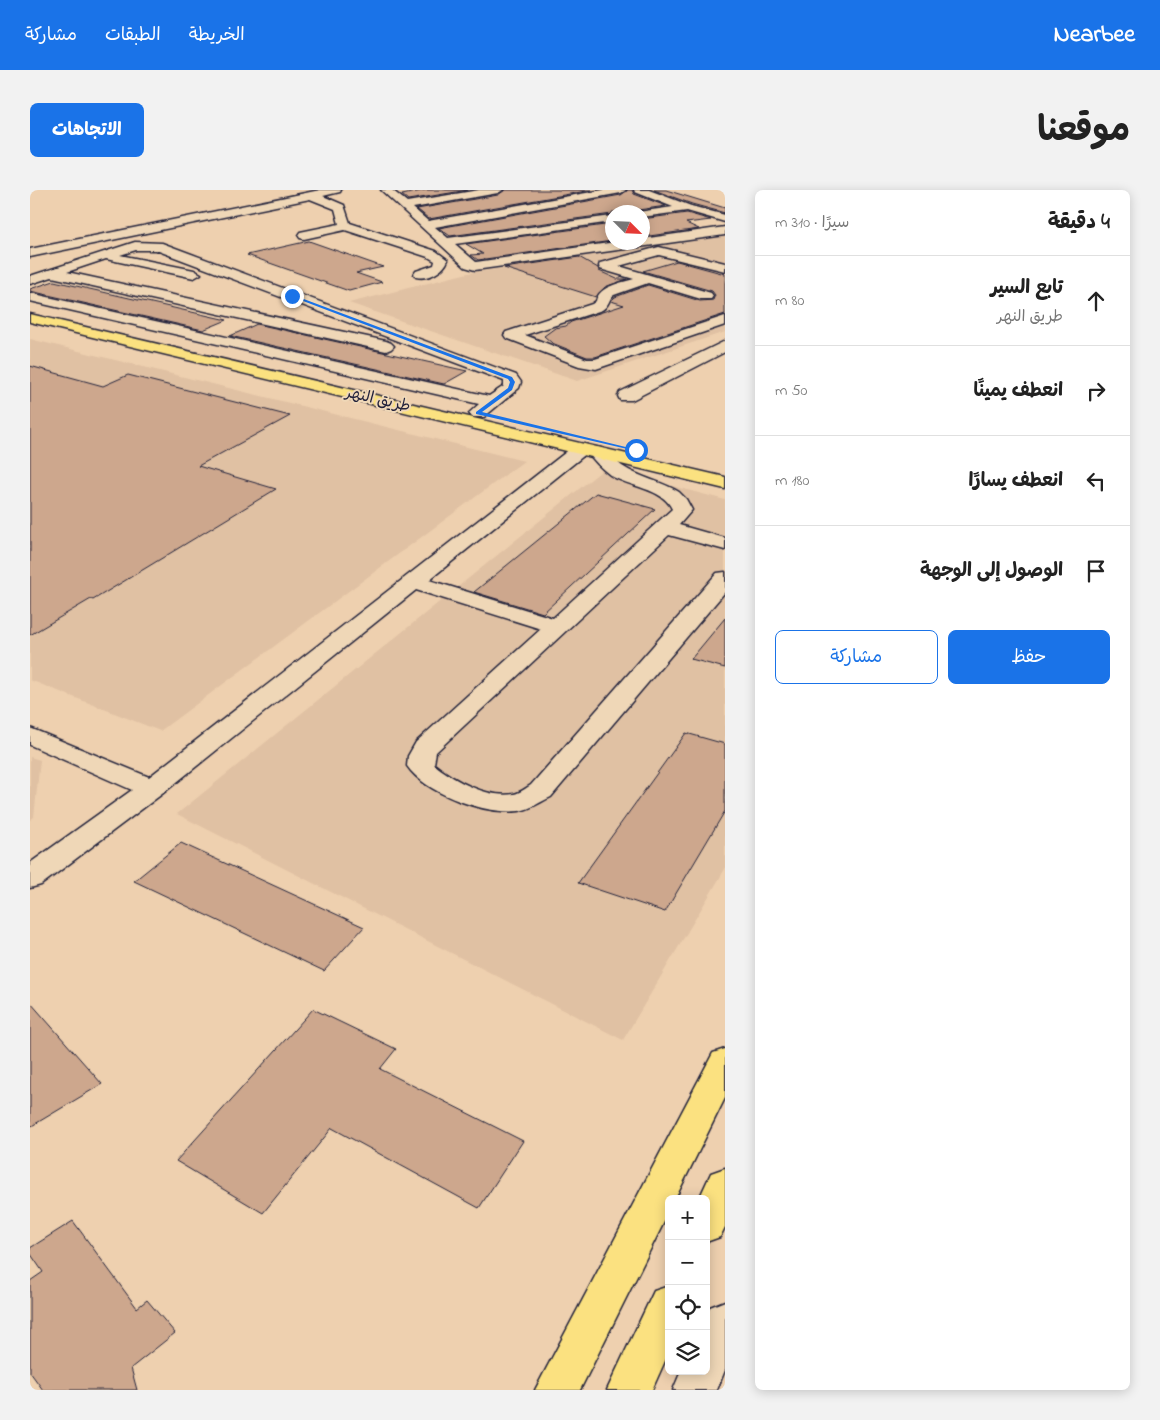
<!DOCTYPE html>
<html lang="ar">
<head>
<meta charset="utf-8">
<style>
	body { margin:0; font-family:"Indie Flower","Playpen Sans Arabic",sans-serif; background:#f2f2f2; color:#222; direction:rtl }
	.controls { position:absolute; right:15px; bottom:15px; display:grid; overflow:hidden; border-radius:8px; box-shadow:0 2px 12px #0003 }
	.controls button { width:45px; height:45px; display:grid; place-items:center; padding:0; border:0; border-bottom:1px solid #e0e0e0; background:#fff; color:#222; font:25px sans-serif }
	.compass { position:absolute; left:575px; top:15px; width:45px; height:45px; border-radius:50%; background:#fff; box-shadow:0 2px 12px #0003; rotate:114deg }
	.stop { position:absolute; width:15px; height:15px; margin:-11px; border:4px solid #1a73e8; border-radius:50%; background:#fff }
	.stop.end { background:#1a73e8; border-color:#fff; box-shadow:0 1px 5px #0008 }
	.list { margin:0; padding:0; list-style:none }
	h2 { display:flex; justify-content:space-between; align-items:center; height:65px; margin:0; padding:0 20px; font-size:21px }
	h2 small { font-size:16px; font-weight:400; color:#767676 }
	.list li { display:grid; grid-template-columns:32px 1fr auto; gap:15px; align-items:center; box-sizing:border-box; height:90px; padding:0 20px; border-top:1px solid #e0e0e0 }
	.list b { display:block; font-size:19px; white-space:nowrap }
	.list p { margin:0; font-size:16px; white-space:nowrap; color:#767676 }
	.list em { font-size:16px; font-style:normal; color:#767676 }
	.actions { display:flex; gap:10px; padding:15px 20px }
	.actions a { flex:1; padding:11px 0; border:1px solid #1a73e8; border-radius:8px; text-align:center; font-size:18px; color:#1a73e8 }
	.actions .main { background:#1a73e8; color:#fff }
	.icon { flex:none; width:28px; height:28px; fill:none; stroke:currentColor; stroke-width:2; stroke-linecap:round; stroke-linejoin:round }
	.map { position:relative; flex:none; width:695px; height:1200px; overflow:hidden; direction:ltr; border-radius:8px }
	header { display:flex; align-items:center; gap:30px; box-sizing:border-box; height:70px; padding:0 25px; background:#1a73e8; color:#fff }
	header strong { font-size:24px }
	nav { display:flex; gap:28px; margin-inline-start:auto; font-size:18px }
	.intro { display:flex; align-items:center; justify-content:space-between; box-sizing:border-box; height:120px; padding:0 30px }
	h1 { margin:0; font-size:35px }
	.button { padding:12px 22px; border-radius:8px; background:#1a73e8; color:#fff; font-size:18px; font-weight:700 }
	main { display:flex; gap:30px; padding:0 30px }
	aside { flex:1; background:#fff; border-radius:8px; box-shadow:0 2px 12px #0003 }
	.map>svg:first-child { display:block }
</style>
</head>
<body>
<header>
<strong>Nearbee</strong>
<nav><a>الخريطة</a><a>الطبقات</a><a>مشاركة</a></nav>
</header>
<div class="intro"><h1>موقعنا</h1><a class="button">الاتجاهات</a></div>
<main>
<aside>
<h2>4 دقيقة<small>سيرًا · 310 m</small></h2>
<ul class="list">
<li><svg class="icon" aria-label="ahead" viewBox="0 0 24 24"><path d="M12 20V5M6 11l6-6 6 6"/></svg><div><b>تابع السير</b><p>طريق النهر</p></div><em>80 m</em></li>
<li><svg class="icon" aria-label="right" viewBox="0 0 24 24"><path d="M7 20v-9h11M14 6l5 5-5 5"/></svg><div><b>انعطف يمينًا</b></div><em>50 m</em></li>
<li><svg class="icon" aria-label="left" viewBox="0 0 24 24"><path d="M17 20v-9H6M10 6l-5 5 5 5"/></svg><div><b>انعطف يسارًا</b></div><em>180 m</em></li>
<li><svg class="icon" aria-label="arrive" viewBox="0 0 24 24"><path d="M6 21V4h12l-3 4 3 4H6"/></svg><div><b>الوصول إلى الوجهة</b></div></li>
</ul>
<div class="actions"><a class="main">حفظ</a><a>مشاركة</a></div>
</aside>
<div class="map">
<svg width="695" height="1200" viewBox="0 0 695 1200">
	<rect width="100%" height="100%" fill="#eed0af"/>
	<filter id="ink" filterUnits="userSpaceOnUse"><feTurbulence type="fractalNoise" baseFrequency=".02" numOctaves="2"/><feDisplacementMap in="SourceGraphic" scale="10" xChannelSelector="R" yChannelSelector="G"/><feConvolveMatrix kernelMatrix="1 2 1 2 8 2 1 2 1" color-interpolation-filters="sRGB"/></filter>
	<g filter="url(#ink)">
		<!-- built -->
		<g fill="#e0c1a3">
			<path d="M 695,45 L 695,142 L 547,191 L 319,113 L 438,83 Z"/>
			<path d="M 0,149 L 494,271 L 130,541 L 0,490 Z"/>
			<path d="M 575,278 L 695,310 L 695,679 L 593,850 L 147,624 Z"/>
			<path d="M 0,567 L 10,570 L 4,627 L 0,630 Z"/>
		</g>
		<!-- building -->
		<g fill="#cda78d" stroke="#22223b">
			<path d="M 396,0 L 438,0 L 378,10 L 372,5 Z"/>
			<path d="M 475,0 L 562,0 L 399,29 L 387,19 L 468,5 Z"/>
			<path d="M 598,0 L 602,0 L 604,4 L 636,16 L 608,20 L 606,22 L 582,22 L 582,24 L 420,46 L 409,38 L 591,5 Z"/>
			<path d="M 624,0 L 636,0 L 695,18 L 695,23 L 662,14 Z"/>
			<path d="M 657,23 L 681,30 L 656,33 L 669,39 L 612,47 L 612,29 Z"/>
			<path d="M 582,34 L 582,51 L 448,70 L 441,65 L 453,64 L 436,54 Z"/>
			<path d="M 279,51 L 353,77 L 326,83 L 352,92 L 319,101 L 217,65 Z"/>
			<path d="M 549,67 L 568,78 L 569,81 L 587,89 L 597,89 L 575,97 L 566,107 L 474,78 Z"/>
			<path d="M 647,71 L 695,84 L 695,124 L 565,167 L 557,167 L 522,153 L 514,146 L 525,138 L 536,136 L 541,132 L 594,115 L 581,111 L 585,107 L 618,95 L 670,111 L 683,110 L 685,105 L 682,101 L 613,81 Z"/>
			<path d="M 24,91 L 197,130 L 173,140 L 0,101 L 0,99 Z"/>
			<path d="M 227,134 L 357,163 L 437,181 L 414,194 L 200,146 Z"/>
			<path d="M 0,176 L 73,196 L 98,185 L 260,226 L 168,276 L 246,299 L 63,410 L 61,409 L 0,445 Z"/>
			<path d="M 566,303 L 625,319 L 513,423 L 444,402 Z"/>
			<path d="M 695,428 L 695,478 L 661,469 Z"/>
			<path d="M 656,543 L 695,554 L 695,621 L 635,722 L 548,693 Z"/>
			<path d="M 151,653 L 334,737 L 294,781 L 104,691 Z"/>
			<path d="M 0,812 L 72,894 L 0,937 Z"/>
			<path d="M 283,819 L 366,859 L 350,879 L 493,951 L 449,1018 L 302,938 L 233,1023 L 146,971 Z"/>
			<path d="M 43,1031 L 107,1118 L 117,1110 L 145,1143 L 101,1178 L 107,1200 L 13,1200 L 0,1182 L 0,1091 L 13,1082 L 0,1063 L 0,1058 Z"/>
		</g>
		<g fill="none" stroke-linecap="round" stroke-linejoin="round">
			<!-- minor casing -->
			<g stroke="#22223b" stroke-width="3">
				<g id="minor">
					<path d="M 290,0 L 311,0 L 310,2 L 293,6 L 314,15 L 320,33 L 406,61 L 418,70 C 414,81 399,90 386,87 L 384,84 L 386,81 L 404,75 L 405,71 L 398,67 L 315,40 L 274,49 L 270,48 L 268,45 L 270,42 L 309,34 L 305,19 L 280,9 L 0,67 L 0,59 Z"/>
					<path d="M 351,0 L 362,0 L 377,12 L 449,0 L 473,0 L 468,3 L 383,18 L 398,31 L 573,0 L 596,0 L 591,3 L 405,37 L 418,48 L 582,26 L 582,32 L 425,54 L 446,72 L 586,52 L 612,52 L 612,49 L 695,37 L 695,45 L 445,80 L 435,77 Z"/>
					<path d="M 604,0 L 619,0 L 661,16 L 695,25 L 695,32 L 657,21 L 612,27 L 612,22 L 608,22 L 643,17 L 605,2 Z"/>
					<path d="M 105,52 L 132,53 L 486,185 L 491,192 L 489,198 L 454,227 L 442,227 L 439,223 L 449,214 L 0,111 L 0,103 L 459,206 L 474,196 L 474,191 L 126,60 L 106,60 L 90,65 L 164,80 L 171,84 L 164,88 L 76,69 L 37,82 L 356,151 L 361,153 L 364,156 L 361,159 L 356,161 L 22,87 L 0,94 L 0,86 Z"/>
					<path d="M 629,57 L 695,73 L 695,81 L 629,65 L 589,76 L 681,103 L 683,106 L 681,109 L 671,109 L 618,93 L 584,105 C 578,109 580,115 572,120 L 495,145 L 557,169 L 565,169 L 695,126 L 695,135 L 566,179 L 549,176 L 476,148 L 474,145 L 476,142 L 562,114 L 566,111 C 569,96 591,93 604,89 L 570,79 L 569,76 L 570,73 Z"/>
					<path d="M 695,151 L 695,162 L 602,210 L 590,210 L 588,206 L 590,202 Z"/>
					<path d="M 551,254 L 557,255 L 560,259 L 557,263 L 399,390 L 523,428 L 642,319 C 633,298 598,297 580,285 C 572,279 563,270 558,262 L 561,258 C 576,254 581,268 592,276 C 609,288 632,291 649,302 L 656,309 L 662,320 L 649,335 L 695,348 L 695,360 L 639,345 L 406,562 L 404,574 C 423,590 458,609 484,604 C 490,603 496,598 501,595 L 687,383 L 695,382 L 695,402 L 521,607 C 510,612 501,619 489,621 C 456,625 396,604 377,576 L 378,566 L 386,552 L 511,439 L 386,400 L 132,604 L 11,695 L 0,698 L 0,673 L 102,600 L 0,555 L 0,538 L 119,587 L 545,255 Z"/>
					<path d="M 695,1111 L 695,1180 L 687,1200 L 643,1200 L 651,1181 L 676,1181 L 676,1125 L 680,1117 Z"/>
				</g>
			</g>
			<!-- major casing -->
			<g stroke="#22223b" stroke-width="3">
				<g id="major">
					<path d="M 0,124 L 695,287 L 695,299 L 0,132 Z"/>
					<path d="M 695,859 L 695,908 L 645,1009 L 639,1009 L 639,1022 L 550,1200 L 505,1200 L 683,863 Z"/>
					<path d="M 695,978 L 695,1037 L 690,1047 L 676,1052 L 676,1009 L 669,1009 L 681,983 Z"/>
					<path d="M 639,1096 L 639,1162 L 622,1200 L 577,1200 L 624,1101 Z"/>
				</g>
			</g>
			<!-- minor -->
			<use href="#minor" fill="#efd7b7" fill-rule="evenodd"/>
			<!-- major -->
			<use href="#major" fill="#fbe180" fill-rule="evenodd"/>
		</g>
	</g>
	<!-- route -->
	<path fill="#1a73e8" d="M 263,105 L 482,187 L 485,192 L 482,200 L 452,222 L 608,260 L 606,261 L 446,224 L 446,222 L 478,198 L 480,192 L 478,189 L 260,106 Z"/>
	<g text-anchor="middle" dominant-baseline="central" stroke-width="4" stroke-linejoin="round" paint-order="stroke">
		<!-- far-street labels -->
		<g font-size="16" fill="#22223b" stroke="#efd7b7">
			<text transform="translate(348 210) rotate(13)">طريق النهر</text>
		</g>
	</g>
</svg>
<div class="controls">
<button>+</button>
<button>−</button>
<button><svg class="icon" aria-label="locate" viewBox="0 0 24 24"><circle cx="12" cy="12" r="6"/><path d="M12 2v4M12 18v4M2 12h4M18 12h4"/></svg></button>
<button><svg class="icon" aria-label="layers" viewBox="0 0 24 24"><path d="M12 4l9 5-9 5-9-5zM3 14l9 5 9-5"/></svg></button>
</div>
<svg class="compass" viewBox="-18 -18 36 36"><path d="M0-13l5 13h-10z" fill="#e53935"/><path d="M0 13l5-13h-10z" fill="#767676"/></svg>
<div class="stop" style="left:606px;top:260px"></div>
<div class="stop end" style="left:262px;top:106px"></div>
</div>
</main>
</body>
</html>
